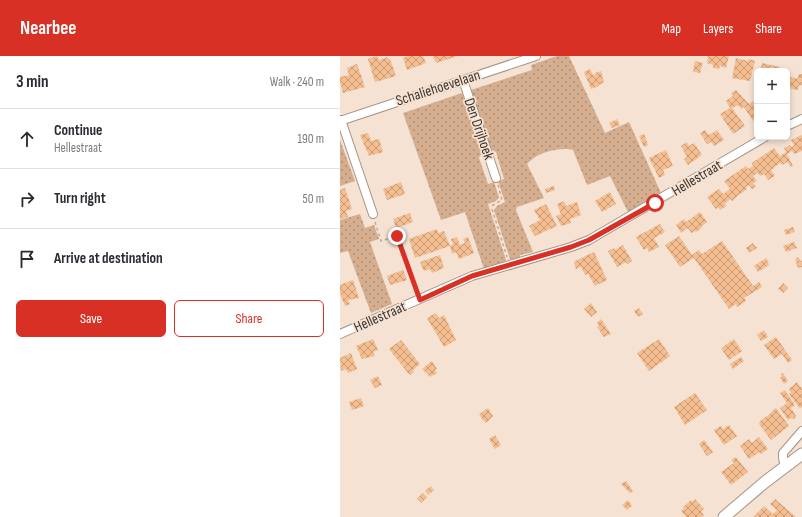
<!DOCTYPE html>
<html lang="en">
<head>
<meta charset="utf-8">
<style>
	body { margin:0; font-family:"Sofia Sans Condensed",sans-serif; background:#f7f7f7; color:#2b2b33 }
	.controls { position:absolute; right:12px; top:12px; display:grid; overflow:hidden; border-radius:6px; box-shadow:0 2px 6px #0003 }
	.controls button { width:36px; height:36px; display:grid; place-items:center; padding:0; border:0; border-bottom:1px solid #e1e1e2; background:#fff; color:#2b2b33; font:20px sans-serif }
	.stop { position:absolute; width:12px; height:12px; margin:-9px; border:3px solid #d93025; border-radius:50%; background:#fff }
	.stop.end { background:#d93025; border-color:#fff; box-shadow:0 1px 4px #0008 }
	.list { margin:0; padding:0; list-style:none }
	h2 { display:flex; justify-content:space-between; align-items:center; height:52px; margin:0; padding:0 16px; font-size:17px }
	h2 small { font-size:13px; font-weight:400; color:#7c7c81 }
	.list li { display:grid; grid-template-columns:26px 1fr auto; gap:12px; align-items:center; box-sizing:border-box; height:60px; padding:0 16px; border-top:1px solid #e1e1e2 }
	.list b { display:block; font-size:15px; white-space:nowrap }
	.list p { margin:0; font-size:13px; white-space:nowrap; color:#7c7c81 }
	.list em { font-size:13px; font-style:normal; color:#7c7c81 }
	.actions { display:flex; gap:8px; padding:12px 16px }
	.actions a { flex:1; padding:9px 0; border:1px solid #d93025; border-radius:6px; text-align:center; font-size:14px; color:#d93025 }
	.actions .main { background:#d93025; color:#fff }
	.icon { flex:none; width:22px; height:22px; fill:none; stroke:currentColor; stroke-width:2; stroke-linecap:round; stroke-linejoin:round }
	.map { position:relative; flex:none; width:462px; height:461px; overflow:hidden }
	header { display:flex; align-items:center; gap:24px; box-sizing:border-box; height:56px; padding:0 20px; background:#d93025; color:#fff }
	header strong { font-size:19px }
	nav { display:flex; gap:22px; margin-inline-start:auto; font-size:14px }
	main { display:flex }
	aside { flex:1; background:#fff }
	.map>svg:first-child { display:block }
</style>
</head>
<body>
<header>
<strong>Nearbee</strong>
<nav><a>Map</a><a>Layers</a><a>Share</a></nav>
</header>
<main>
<aside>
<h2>3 min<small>Walk · 240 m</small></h2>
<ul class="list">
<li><svg class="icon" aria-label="ahead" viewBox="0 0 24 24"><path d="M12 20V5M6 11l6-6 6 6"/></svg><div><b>Continue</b><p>Hellestraat</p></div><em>190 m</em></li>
<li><svg class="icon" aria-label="right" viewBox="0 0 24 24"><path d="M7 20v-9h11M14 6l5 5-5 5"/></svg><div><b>Turn right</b></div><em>50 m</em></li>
<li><svg class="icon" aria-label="arrive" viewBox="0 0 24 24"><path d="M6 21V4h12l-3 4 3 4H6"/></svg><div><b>Arrive at destination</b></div></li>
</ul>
<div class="actions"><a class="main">Save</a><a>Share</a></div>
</aside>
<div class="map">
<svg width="462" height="461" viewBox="0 0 462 461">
	<defs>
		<pattern id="grass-dots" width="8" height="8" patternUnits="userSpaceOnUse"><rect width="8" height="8" fill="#d4ae8f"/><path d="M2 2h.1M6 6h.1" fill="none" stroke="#ad8e75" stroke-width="1.8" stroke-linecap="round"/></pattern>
		<pattern id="building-cross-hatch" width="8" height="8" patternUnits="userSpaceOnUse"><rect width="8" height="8" fill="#f5be90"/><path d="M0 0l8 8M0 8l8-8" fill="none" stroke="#c89b76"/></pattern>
	</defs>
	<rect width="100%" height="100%" fill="#f5e2d3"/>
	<!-- grass -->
	<g fill="url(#grass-dots)">
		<path d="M 217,0 L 229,0 L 265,77 L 289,66 L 321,137 L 288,156 L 270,120 L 247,129 L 233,94 C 224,91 205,95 197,100 C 193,102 190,105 187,108 L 204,142 L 177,151 L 176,154 L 193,196 L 180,199 L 180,202 L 172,204 L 170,203 L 154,154 L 157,150 L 165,146 L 158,125 L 164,123 L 156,96 L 150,93 L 131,34 L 192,14 L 191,9 Z"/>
		<path d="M 122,37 L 142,96 L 139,102 L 148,128 L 154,126 L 159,141 L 156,145 L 148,148 L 166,204 L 165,206 L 144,213 L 125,156 L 101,164 L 63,57 Z"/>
		<path d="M 0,84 L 15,125 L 0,130 Z"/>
		<path d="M 20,158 L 25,172 L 34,169 L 39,183 L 30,186 L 52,248 L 31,257 L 8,195 L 0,197 L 0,164 Z"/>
	</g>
	<!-- building -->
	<g fill="url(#building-cross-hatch)">
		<path d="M 37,0 L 39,4 L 48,1 L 48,3 L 50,3 L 56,20 L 35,26 L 28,3 Z"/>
		<path d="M 68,0 L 83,0 L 86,7 L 67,14 L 63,2 Z"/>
		<path d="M 93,0 L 118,0 L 96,7 Z"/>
		<path d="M 368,0 L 389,0 L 386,12 L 380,10 L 379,13 L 373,12 L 373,9 L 367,7 Z"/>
		<path d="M 396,2 L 408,5 L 409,3 L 415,5 L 410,25 L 392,22 Z"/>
		<path d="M 355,5 L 363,7 L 360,17 L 353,16 Z"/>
		<path d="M 422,7 L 440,11 L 439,15 L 420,15 Z"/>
		<path d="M 17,8 L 25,31 L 3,37 L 0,27 L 0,21 L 9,19 L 7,12 Z"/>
		<path d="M 250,13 L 253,19 L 256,18 L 255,17 L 261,15 L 264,27 L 258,29 L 259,30 L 251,33 L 244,16 Z"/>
		<path d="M 459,18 L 462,18 L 462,29 L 459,29 L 458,34 L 447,32 L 447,20 L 457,23 Z"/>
		<path d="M 396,34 L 409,48 L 413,45 L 416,49 L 417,62 L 413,65 L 404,51 L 401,53 L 398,49 L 392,52 L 405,70 L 393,78 L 380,58 L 390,52 L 386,45 L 393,40 L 391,37 Z"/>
		<path d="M 277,63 L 280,69 L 272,72 L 269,67 Z"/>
		<path d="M 365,74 L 369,79 L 377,74 L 384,84 L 374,90 L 371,86 L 367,88 L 360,77 Z"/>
		<path d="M 28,77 L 31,85 L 39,83 L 43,96 L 29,100 L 20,79 Z"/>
		<path d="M 304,78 L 308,89 L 304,91 L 299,80 Z"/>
		<path d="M 462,79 L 462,95 L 454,98 L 452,95 L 447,98 L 453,110 L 451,111 L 447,106 L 442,109 L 440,107 L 431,114 L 435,120 L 428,124 L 424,118 L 420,120 L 418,117 L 413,120 L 417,125 L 413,127 L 416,131 L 412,133 L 409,129 L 406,131 L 407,133 L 403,136 L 396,141 L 396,142 L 392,145 L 391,143 L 385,147 L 386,150 L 380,154 L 378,151 L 376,153 L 367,141 L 379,133 L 383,138 L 390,133 L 384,125 L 406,110 L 408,113 L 413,110 L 412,107 L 434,92 L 440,100 L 446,96 L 444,92 L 450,89 L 451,91 L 454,90 L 451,84 Z"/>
		<path d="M 347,86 L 349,90 L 354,87 L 362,99 L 348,109 L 344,103 L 347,101 L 341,90 Z"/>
		<path d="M 326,94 L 333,110 L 323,114 L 325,119 L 319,122 L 309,102 Z"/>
		<path d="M 61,126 L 65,138 L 47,144 L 43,133 Z"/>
		<path d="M 214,130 L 215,134 L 206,137 L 205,133 Z"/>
		<path d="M 5,132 L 12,153 L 6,155 L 8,161 L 0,163 L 0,134 Z"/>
		<path d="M 270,136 L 276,148 L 262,156 L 255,145 Z"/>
		<path d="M 224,145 L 226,150 L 237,146 L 241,159 L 230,163 L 231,167 L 221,170 L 216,160 L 221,158 L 217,148 Z"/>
		<path d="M 206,148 L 217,170 L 195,180 L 189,170 L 200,164 L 194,154 Z"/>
		<path d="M 360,156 L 367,166 L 361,171 L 362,172 L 356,176 L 355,175 L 351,177 L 348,172 L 341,177 L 336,169 L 344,163 L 346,166 Z"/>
		<path d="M 70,157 L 73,166 L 56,172 L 53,163 Z"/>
		<path d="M 320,168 L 325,176 L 314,182 L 319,191 L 309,196 L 307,192 L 304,194 L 296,181 Z"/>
		<path d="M 453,171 L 455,176 L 446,179 L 444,174 Z"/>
		<path d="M 97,173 L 98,177 L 104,175 L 110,190 L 113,188 L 111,183 L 117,181 L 120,189 L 125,187 L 123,183 L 128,181 L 134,197 L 119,203 L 116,196 L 112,198 L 110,190 L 75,202 L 69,183 Z"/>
		<path d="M 339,180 L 352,199 L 359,194 L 362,198 L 382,185 L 413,230 L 419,226 L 422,231 L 404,242 L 406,245 L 397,251 L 396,248 L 389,253 L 354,202 L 340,211 L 325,189 Z"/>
		<path d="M 454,186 L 457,192 L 446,196 L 443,190 Z"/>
		<path d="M 413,187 L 417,192 L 409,197 L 406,192 Z"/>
		<path d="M 283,189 L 292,205 L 287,208 L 286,206 L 277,211 L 268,195 L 274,192 L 275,194 Z"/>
		<path d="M 254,196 L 267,224 L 255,230 L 248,218 L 245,219 L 241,211 L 236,213 L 234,207 L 235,205 Z"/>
		<path d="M 100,199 L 104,212 L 92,217 L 90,213 L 84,215 L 80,206 Z"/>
		<path d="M 458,201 L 460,205 L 461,204 L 462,206 L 462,211 L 458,212 L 455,203 Z"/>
		<path d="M 426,202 L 429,207 L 428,207 L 429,209 L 418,216 L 414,210 Z"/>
		<path d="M 63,214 L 67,224 L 50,229 L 47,220 Z"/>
		<path d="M 13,224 L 19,242 L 8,244 L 10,248 L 5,250 L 0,237 L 0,229 Z"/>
		<path d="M 443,227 L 448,232 L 443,237 L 438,233 Z"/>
		<path d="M 251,247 L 257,256 L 251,261 L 244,253 Z"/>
		<path d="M 299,252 L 303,258 L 298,261 L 294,255 Z"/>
		<path d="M 96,257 L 99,262 L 104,259 L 116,284 L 104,291 L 87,262 Z"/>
		<path d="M 261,263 L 271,278 L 264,281 L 257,271 L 259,270 L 257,267 Z"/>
		<path d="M 424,274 L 428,281 L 421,285 L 417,279 Z"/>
		<path d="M 436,281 L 452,304 L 448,307 L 442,298 L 434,303 L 424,289 Z"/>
		<path d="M 33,283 L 38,294 L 33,296 L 35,300 L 22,303 L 16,290 Z"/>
		<path d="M 319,283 L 330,300 L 309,315 L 297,297 Z"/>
		<path d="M 394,283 L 402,295 L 389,304 L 381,292 Z"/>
		<path d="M 61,284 L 80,308 L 73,314 L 74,316 L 70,319 L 68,317 L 49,293 Z"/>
		<path d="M 11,297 L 17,313 L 8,317 L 6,313 L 1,315 L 0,302 Z"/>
		<path d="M 401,301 L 404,305 L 393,313 L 390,308 Z"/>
		<path d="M 92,305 L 97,313 L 95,314 L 97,317 L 90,321 L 82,313 Z"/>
		<path d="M 443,317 L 448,325 L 444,328 L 440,322 L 442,320 L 441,318 Z"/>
		<path d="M 38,320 L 42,329 L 35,332 L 30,324 Z"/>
		<path d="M 457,326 L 462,333 L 462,351 L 460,353 L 449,338 L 451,337 L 449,333 Z"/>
		<path d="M 445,334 L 455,349 L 451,352 L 456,360 L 454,363 L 451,362 L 448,364 L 440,352 L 447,347 L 440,337 Z"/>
		<path d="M 355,337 L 367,354 L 345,369 L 334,351 Z"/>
		<path d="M 21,342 L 24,350 L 12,354 L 9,346 Z"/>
		<path d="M 148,352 L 153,360 L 146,367 L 145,365 L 144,366 L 139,358 Z"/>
		<path d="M 436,352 L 449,370 L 431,384 L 419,368 L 420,365 L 431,357 L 431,356 Z"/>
		<path d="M 389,369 L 397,380 L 384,389 L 374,374 L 381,370 L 383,373 Z"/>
		<path d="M 155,379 L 161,389 L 155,393 L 149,383 Z"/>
		<path d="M 419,381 L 428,393 L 421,398 L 420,396 L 409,403 L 400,390 L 409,383 L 412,387 Z"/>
		<path d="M 364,384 L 373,396 L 367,400 L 359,388 Z"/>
		<path d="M 396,401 L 408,416 L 391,429 L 381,416 L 394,407 L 391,404 Z"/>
		<path d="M 286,425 L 293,435 L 290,437 L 281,428 Z"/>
		<path d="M 91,430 L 94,434 L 88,439 L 85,435 Z"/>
		<path d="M 83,437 L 87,441 L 81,447 L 77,443 Z"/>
		<path d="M 355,443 L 364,453 L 361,455 L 364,459 L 362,461 L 346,461 L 341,455 L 344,453 L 343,451 L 351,444 L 352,446 Z"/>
		<path d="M 435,443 L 456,461 L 413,461 L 424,450 L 433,458 L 437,454 L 430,448 Z"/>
		<path d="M 288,444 L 292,450 L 287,454 L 282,449 Z"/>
	</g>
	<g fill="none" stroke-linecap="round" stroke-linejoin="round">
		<!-- street casing -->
		<g stroke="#a59485" stroke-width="10">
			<g id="street">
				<path d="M 123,24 L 156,122"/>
				<path d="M 1,64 L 33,158"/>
				<path d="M 0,65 L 196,0"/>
				<path d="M 447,70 L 462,63"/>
				<path d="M 0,278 L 132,220 L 231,191 L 249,184 L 425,81"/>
				<path d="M 445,410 L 443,402 L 443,397 L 462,375"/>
			</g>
		</g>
		<!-- secondary casing -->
		<g stroke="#a59485" stroke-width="13">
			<path id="secondary" d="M 384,461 L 425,426 L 462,398"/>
		</g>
		<!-- path -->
		<g stroke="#baab9f" stroke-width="1.5" stroke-dasharray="3 3" stroke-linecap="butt">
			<path d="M 158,129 L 162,144 L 153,149 L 152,153 L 167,201"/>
			<path d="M 35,166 L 41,185 L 57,180 L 77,234"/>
		</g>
		<!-- street -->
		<use href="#street" stroke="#fff" stroke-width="8"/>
		<!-- secondary -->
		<use href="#secondary" stroke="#fff" stroke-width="11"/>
	</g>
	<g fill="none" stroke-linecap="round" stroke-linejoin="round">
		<!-- route -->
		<path stroke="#d93025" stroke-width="5" d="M 57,180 L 80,244 L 132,220 L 231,191 L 249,184 L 315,147"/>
	</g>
	<g text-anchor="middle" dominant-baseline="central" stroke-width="3.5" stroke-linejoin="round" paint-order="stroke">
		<!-- street labels -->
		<g font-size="15" fill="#3e3630" stroke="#f5e2d3">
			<text transform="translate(98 32) rotate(-18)">Schaliehoevelaan</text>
			<text transform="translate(139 73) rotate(71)">Den Drijhoek</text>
			<text transform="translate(357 122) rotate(-31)">Hellestraat</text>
			<text transform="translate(40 261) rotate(-24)">Hellestraat</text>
		</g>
	</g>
</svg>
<div class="controls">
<button>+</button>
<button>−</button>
</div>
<div class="stop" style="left:315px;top:147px"></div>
<div class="stop end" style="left:57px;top:180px"></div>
</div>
</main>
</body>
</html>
